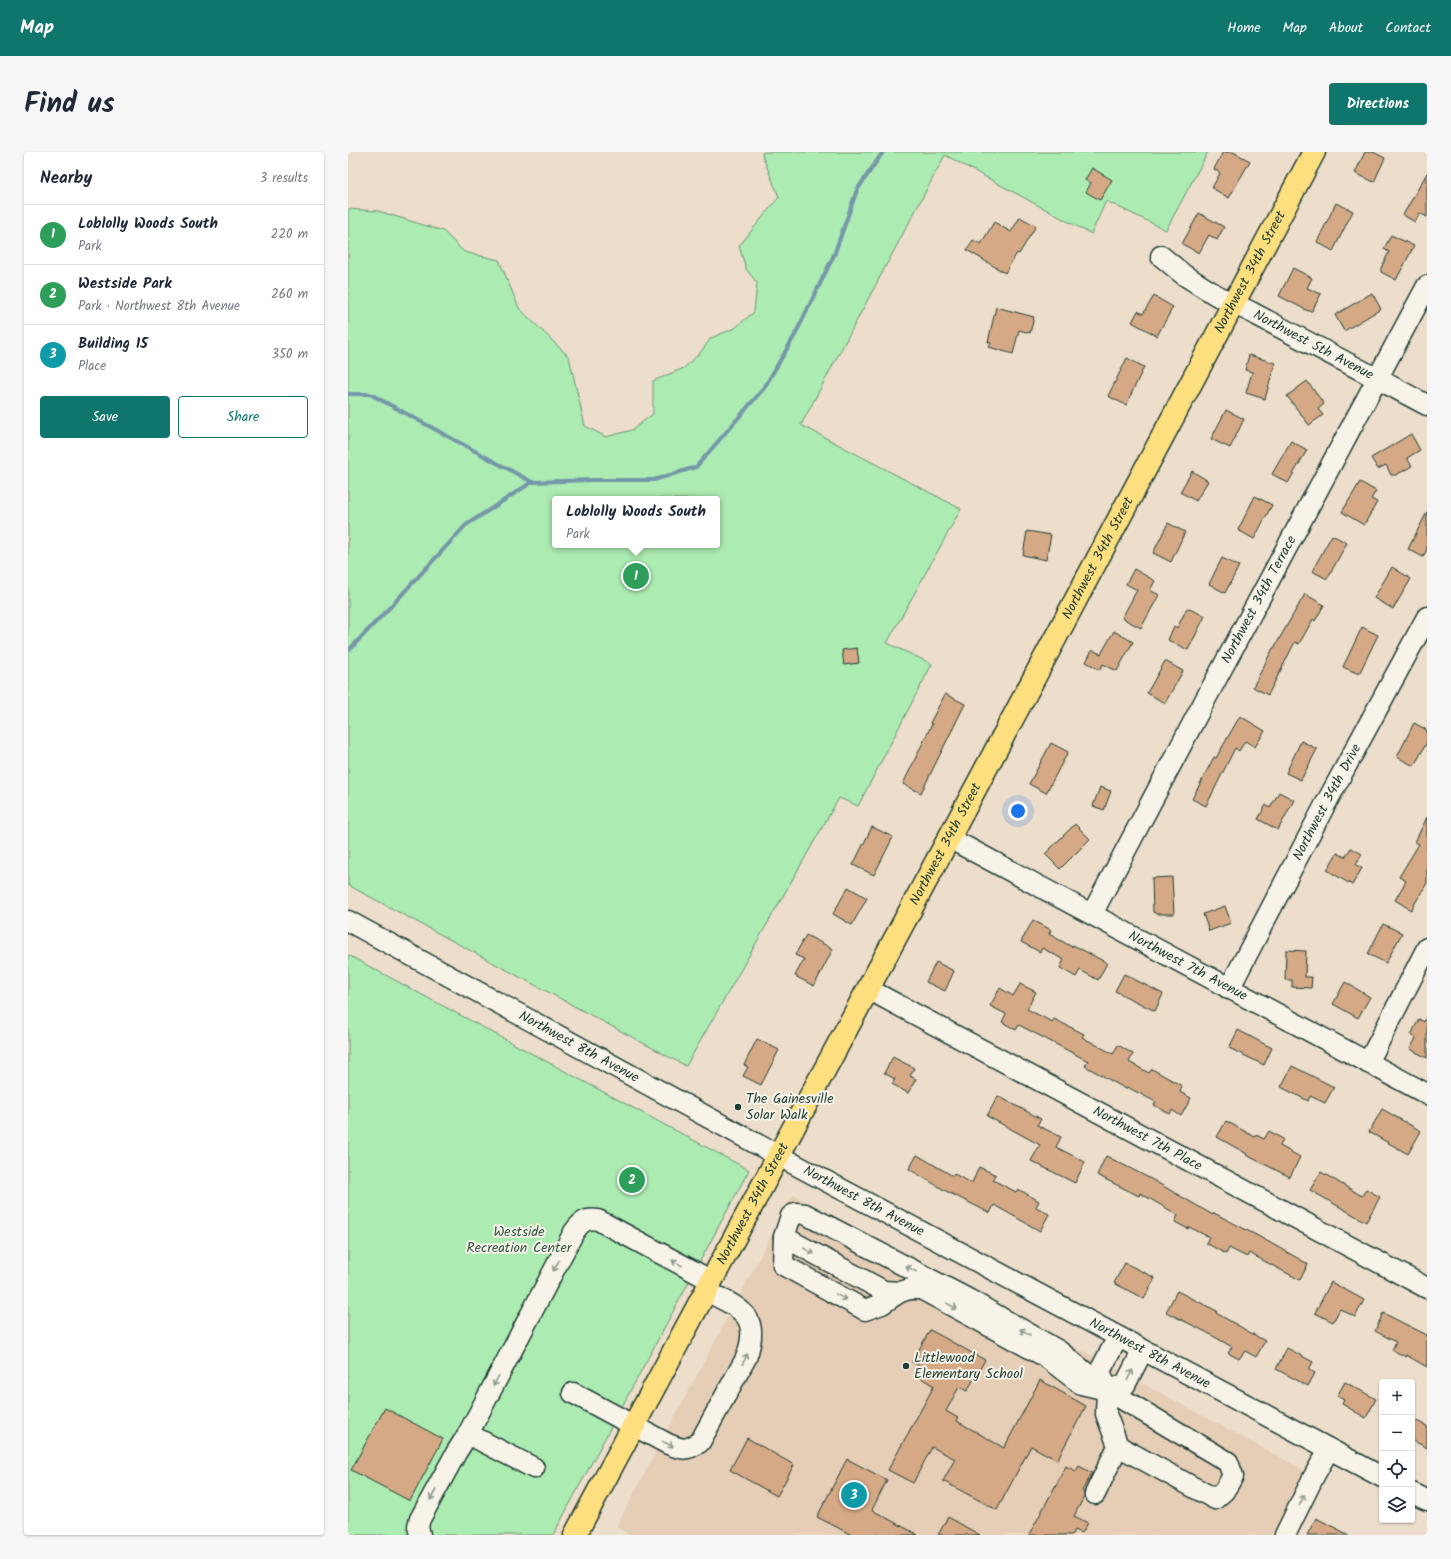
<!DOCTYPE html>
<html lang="en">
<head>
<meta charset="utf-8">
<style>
	body { margin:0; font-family:Kalam,sans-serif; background:#f6f6f7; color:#1f2937 }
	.controls { position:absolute; right:12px; bottom:12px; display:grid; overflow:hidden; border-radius:4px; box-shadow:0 1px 3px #0004 }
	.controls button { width:36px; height:36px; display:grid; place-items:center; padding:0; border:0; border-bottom:1px solid #e0e1e3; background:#fff; color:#1f2937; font:20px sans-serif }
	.you { position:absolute; left:670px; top:659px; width:14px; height:14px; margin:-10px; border:3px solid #fff; border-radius:50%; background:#1a73e8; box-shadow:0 0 0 6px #1a73e833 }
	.badge { display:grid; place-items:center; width:26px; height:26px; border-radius:50%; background:#0f766e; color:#fff; font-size:13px; font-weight:700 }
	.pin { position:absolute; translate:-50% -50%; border:2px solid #fff; box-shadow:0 1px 4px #0006 }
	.popup { position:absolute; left:204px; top:344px; width:168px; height:52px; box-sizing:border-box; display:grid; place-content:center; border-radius:4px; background:#fff; filter:drop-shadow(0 1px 3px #0005); font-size:13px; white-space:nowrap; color:#747a83 }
	.popup b { font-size:15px; color:#1f2937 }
	.popup::after { content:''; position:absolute; left:50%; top:100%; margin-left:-8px; border:8px solid transparent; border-top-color:#fff }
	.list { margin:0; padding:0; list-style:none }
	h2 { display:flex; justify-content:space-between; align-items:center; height:52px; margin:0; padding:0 16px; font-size:17px }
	h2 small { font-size:13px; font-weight:400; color:#747a83 }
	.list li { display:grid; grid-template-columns:26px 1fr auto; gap:12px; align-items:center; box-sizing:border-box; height:60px; padding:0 16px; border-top:1px solid #e0e1e3 }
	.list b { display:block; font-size:15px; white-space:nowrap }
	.list p { margin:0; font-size:13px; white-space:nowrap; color:#747a83 }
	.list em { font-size:13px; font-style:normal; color:#747a83 }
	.actions { display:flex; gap:8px; padding:12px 16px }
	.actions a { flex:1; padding:9px 0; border:1px solid #0f766e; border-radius:4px; text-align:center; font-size:14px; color:#0f766e }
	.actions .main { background:#0f766e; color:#fff }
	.icon { flex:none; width:22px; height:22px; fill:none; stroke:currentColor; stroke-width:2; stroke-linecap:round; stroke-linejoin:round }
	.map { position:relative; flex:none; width:1079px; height:1383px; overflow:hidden; border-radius:4px }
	header { display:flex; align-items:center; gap:24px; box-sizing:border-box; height:56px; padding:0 20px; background:#0f766e; color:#fff }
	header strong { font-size:19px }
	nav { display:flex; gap:22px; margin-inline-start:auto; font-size:14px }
	.intro { display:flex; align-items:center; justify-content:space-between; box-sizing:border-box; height:96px; padding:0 24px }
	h1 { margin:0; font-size:28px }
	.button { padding:10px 18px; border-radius:4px; background:#0f766e; color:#fff; font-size:14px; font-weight:700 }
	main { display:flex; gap:24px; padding:0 24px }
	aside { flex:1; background:#fff; border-radius:4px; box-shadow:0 1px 3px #0004 }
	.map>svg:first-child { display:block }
</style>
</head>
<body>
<header>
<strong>Map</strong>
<nav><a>Home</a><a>Map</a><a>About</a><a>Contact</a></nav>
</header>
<div class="intro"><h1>Find us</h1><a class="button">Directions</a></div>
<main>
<aside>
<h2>Nearby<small>3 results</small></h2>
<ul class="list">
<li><span class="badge" style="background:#2e9e5b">1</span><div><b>Loblolly Woods South</b><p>Park</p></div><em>220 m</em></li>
<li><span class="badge" style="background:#2e9e5b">2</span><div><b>Westside Park</b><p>Park · Northwest 8th Avenue</p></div><em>260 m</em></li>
<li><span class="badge" style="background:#0f9aa8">3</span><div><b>Building 15</b><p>Place</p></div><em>350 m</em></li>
</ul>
<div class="actions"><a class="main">Save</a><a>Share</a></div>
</aside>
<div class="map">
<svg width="1079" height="1383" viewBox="0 0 1079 1383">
	<rect width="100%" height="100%" fill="#edddcb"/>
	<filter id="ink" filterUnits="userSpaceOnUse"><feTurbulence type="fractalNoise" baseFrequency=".025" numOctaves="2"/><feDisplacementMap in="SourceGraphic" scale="8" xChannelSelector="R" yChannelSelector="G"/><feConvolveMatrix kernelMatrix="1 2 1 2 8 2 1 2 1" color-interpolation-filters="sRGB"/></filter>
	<g filter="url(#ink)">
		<!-- built -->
		<path fill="#e6cdb6" d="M 445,1043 L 961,1321 L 927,1383 L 282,1383 L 268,1375 Z"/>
		<!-- green -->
		<g fill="#acebb2" stroke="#669473" fill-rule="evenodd">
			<path d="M 415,0 L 860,0 L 818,78 L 758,49 L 743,82 L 597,3 L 453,273 L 613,357 L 539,491 L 584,512 L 510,654 L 491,646 L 338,914 L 0,733 L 0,57 L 30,59 L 95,79 L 116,100 L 151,108 L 171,156 L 221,205 L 237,274 L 258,285 L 284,278 L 305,262 L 305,229 L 336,216 L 352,201 L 363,186 L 387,176 L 406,160 L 409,131 L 398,117 L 391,94 L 431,45 L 414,3 ZM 207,347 L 369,347 L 369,393 L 207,393 Z"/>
			<path d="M 0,803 L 401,1018 L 205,1383 L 0,1383 Z"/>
		</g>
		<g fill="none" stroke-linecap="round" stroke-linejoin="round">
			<!-- stream -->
			<g stroke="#7597a9" stroke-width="4">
				<path d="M 0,242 L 22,242 L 184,330"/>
				<path d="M 0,499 L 46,451 L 118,373 L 184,330 L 243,328 L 306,328 L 348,315 L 416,236 L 447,183 L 486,103 L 509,38 L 535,0"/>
			</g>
		</g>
		<!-- building -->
		<g fill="#d5a986" stroke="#1f3d34">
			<path d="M 875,0 L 885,0 L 902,9 L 881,46 L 864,36 L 872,21 L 866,17 Z"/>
			<path d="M 1017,0 L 1025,0 L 1037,6 L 1026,30 L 1007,21 Z"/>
			<path d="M 744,16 L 764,28 L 752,48 L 738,40 L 743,31 L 737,28 Z"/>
			<path d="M 1079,21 L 1079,65 L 1072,61 L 1067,70 L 1055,63 Z"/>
			<path d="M 988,51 L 1005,59 L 985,99 L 969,90 Z"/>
			<path d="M 851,61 L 876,75 L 869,88 L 861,83 L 851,101 L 834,92 Z"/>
			<path d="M 672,65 L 688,74 L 671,102 L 669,101 L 657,121 L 619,98 L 625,88 L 633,92 L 646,70 L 663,80 Z"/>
			<path d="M 1043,83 L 1066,94 L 1048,128 L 1033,120 L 1033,116 L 1041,100 L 1036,97 Z"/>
			<path d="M 945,116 L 964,126 L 959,136 L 973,142 L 964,159 L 960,159 L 931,144 Z"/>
			<path d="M 1024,141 L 1033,157 L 996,179 L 987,163 Z"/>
			<path d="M 806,144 L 825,155 L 809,184 L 784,170 L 790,159 L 795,162 Z"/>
			<path d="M 648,155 L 686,165 L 682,181 L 671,178 L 665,202 L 641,195 L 643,191 L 640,190 Z"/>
			<path d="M 901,203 L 927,211 L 917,247 L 898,241 L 904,220 L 897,218 Z"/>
			<path d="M 779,206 L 796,215 L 778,253 L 760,244 Z"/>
			<path d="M 959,229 L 976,252 L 970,257 L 975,263 L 961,273 L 939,244 Z"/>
			<path d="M 878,258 L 896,267 L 882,296 L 863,287 Z"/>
			<path d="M 1063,282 L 1072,298 L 1059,306 L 1064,314 L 1048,323 L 1043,323 L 1038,313 L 1030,317 L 1023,306 Z"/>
			<path d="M 943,289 L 959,298 L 940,331 L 924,322 Z"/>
			<path d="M 844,319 L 860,329 L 848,349 L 832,340 Z"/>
			<path d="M 1012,330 L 1028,339 L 1023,347 L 1029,350 L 1016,373 L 994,360 Z"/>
			<path d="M 907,344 L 924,353 L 906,387 L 890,378 Z"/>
			<path d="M 1079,360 L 1079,397 L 1075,405 L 1060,397 Z"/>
			<path d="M 820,371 L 837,380 L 823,410 L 805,401 Z"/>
			<path d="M 679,379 L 703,383 L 698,408 L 675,403 Z"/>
			<path d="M 984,383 L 999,391 L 979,427 L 964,419 Z"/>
			<path d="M 874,406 L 891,414 L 877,441 L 861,432 Z"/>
			<path d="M 1044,415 L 1063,427 L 1045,457 L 1026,446 Z"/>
			<path d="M 786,417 L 807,429 L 802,438 L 811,443 L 793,476 L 774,466 L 789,438 L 778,432 Z"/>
			<path d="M 957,442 L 976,453 L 967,469 L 965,467 L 951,492 L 947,490 L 920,543 L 905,535 L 925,496 L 926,496 Z"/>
			<path d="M 839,456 L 857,464 L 840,498 L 820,488 L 826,474 L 829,476 Z"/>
			<path d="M 1014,475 L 1030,483 L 1011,522 L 995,515 Z"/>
			<path d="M 766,479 L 785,490 L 769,519 L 755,512 L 752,518 L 738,510 L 744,498 L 753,502 Z"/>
			<path d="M 509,496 L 511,511 L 496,513 L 494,498 Z"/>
			<path d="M 817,509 L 835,519 L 817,551 L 799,541 Z"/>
			<path d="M 597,542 L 617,552 L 573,641 L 555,632 L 584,572 L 582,571 Z"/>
			<path d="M 892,564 L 917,579 L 907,595 L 897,589 L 891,599 L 887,596 L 858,654 L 844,647 L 866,605 L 868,606 Z"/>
			<path d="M 1066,571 L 1079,578 L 1079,590 L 1066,614 L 1049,605 Z"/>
			<path d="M 953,589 L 969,597 L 953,628 L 938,621 Z"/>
			<path d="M 703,591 L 720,600 L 698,641 L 681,632 Z"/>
			<path d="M 752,635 L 763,639 L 756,658 L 745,654 Z"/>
			<path d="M 931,640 L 946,648 L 930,678 L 910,667 L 918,653 L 922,656 Z"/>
			<path d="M 1079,665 L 1079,731 L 1063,758 L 1047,748 L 1058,729 L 1051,725 L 1071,692 L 1067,690 Z"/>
			<path d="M 727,672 L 742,687 L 712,717 L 697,702 Z"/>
			<path d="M 524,675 L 545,685 L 526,723 L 505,713 Z"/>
			<path d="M 1003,696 L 1014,702 L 1008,713 L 1014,716 L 1004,733 L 979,718 L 989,701 L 997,705 Z"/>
			<path d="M 824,725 L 826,762 L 809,762 L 805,760 L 804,726 Z"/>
			<path d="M 500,735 L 519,746 L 504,773 L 485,762 Z"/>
			<path d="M 877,754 L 883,771 L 861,779 L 855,762 Z"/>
			<path d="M 685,768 L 703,778 L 701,782 L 724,795 L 725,793 L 759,811 L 750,828 L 732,818 L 728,825 L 712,816 L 716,808 L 694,796 L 692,800 L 673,790 Z"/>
			<path d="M 1035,772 L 1054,781 L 1038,811 L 1020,802 Z"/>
			<path d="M 458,783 L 485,797 L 466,834 L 447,824 L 456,807 L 447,803 Z"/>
			<path d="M 938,798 L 958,799 L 957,825 L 964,825 L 963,836 L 944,835 L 944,828 L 937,828 Z"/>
			<path d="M 588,810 L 606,819 L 597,839 L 578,830 Z"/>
			<path d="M 776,822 L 815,842 L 807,859 L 767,839 Z"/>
			<path d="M 997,830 L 1022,845 L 1010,866 L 985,852 Z"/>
			<path d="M 672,832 L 688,840 L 679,857 L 704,870 L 706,867 L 736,882 L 734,885 L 765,902 L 770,893 L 785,902 L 781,910 L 801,921 L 804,917 L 834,934 L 832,940 L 843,946 L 833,964 L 824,958 L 822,962 L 806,953 L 808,950 L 779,935 L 778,937 L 737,914 L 740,909 L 671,873 L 668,878 L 654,870 L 658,862 L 642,854 L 652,836 L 665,844 Z"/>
			<path d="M 1079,864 L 1079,906 L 1062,897 L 1068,886 L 1063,883 L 1071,867 L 1076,870 Z"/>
			<path d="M 890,878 L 924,896 L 916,913 L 881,896 Z"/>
			<path d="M 409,887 L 431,898 L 413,933 L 395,924 L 400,915 L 396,913 Z"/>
			<path d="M 545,905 L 566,916 L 562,924 L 568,927 L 560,941 L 544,932 L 547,927 L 536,921 Z"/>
			<path d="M 944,914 L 986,935 L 977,951 L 962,944 L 960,949 L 933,935 Z"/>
			<path d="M 650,944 L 693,967 L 689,973 L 713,985 L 708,995 L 737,1010 L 727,1031 L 683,1009 L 692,993 L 639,964 Z"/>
			<path d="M 1034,957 L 1073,979 L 1060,1002 L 1021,980 Z"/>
			<path d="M 878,969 L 907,985 L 908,983 L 916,987 L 921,979 L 935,987 L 932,994 L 952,1005 L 942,1025 L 898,1003 L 899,1002 L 869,985 Z"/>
			<path d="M 569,1003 L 605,1024 L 606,1022 L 624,1031 L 631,1015 L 648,1023 L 645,1028 L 668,1040 L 670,1037 L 691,1049 L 688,1055 L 701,1062 L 692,1079 L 646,1053 L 642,1061 L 598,1039 L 561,1017 Z"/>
			<path d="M 758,1004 L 803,1027 L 865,1063 L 866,1061 L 910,1084 L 960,1112 L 952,1128 L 901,1101 L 899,1105 L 881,1096 L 878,1102 L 858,1091 L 861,1085 L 841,1075 L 840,1077 L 827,1070 L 830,1063 L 792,1041 L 791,1044 L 749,1023 Z"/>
			<path d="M 973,1020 L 1014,1044 L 1018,1037 L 1032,1045 L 1018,1070 L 962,1038 Z"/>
			<path d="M 777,1111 L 807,1126 L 796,1147 L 766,1131 Z"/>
			<path d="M 983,1130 L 1016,1148 L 1007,1165 L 992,1157 L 985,1170 L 967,1161 Z"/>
			<path d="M 829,1139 L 869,1159 L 868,1161 L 917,1189 L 908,1205 L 897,1199 L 891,1207 L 880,1201 L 884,1195 L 858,1180 L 818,1160 Z"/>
			<path d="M 1035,1161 L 1079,1183 L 1079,1215 L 1058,1203 L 1058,1205 L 1044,1198 L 1048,1190 L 1027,1179 Z"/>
			<path d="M 582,1178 L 637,1208 L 619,1239 L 611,1235 L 598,1259 L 610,1266 L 609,1269 L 656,1296 L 692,1228 L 738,1254 L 709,1308 L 683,1294 L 649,1358 L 595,1329 L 607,1307 L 584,1295 L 565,1331 L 540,1318 L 586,1234 L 573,1226 L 578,1217 L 564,1210 Z"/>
			<path d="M 939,1196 L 965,1210 L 961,1217 L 967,1221 L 960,1234 L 928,1217 Z"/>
			<path d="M 997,1230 L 1028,1247 L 1018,1266 L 994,1252 L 996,1248 L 989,1244 Z"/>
			<path d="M 37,1256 L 95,1287 L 62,1349 L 3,1318 Z"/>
			<path d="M 1064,1267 L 1079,1274 L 1079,1296 L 1064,1288 Z"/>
			<path d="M 399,1286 L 446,1313 L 429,1344 L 382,1318 Z"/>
			<path d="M 499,1307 L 539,1328 L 524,1358 L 570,1383 L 504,1383 L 469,1365 Z"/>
			<path d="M 718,1314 L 728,1319 L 731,1314 L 744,1321 L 734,1339 L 736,1340 L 736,1345 L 726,1364 L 740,1371 L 734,1381 L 727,1378 L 724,1383 L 681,1383 Z"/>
			<path d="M 600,1365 L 632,1383 L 590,1383 Z"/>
			<path d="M 968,1366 L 1001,1383 L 959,1383 Z"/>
		</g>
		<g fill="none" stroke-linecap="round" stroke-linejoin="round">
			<!-- minor casing -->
			<g stroke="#1f3d34" stroke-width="23">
				<g id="minor">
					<path id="s1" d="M 813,104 L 836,123 L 868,143 L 903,160 L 1079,253"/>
					<path id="s2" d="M 601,686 L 1079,942"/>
					<path id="s3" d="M 744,762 L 856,550 L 1079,134"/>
					<path id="s4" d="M 0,769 L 431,1004 L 1034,1325"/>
					<path id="s5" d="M 520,837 L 1079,1136"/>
					<path id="s6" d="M 881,837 L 977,653 L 1079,465"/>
					<path d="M 1020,911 L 1079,796"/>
					<path d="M 436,1085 L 435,1113 L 517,1158 L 534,1152 L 552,1140"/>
					<path d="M 225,1241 L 320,1292 C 335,1298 338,1299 352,1290 L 398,1206 C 414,1163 392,1156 358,1139"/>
					<path d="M 120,1282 L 186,1316"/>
					<path d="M 770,1294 L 867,1347 L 876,1339 L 885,1324 L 880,1310 L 759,1238 L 711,1199 L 620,1147 L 457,1062 L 448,1061 L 443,1064 L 436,1085 L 536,1139 L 552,1140 L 562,1137 L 573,1137 L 698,1205 L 733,1232 L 759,1238 L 777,1233 L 795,1198"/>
					<path d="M 1064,1341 L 1079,1348"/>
					<path d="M 747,1342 L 770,1294 L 758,1262 L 759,1238 L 752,1219 L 770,1185"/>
					<path d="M 72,1383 L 70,1374 L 72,1367 L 108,1301 L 120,1282 L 226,1080 C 233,1070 238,1066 250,1068 L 364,1129"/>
					<path d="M 937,1383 L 966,1324 L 981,1297"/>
				</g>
			</g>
			<!-- major casing -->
			<g stroke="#1f3d34" stroke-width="25">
				<g id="major">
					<path id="s7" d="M 227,1383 L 601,686 L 966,0"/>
				</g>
			</g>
			<!-- minor -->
			<use href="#minor" stroke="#f7f3e8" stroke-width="20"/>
			<!-- major -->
			<use href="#major" stroke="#fedf80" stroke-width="22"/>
		</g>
		<!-- one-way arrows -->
		<defs><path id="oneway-shaft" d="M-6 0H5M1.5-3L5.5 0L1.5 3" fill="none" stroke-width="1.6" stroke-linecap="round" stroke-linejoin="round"/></defs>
		<g stroke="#8b988e">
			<use href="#oneway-shaft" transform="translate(461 1099) rotate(28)"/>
			<use href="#oneway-shaft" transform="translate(329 1111) rotate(-151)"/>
			<use href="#oneway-shaft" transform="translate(208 1114) rotate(118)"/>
			<use href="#oneway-shaft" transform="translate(563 1117) rotate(-152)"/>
			<use href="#oneway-shaft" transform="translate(493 1145) rotate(29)"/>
			<use href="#oneway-shaft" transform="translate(604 1154) rotate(29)"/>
			<use href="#oneway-shaft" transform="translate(677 1180) rotate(-150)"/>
			<use href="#oneway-shaft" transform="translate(397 1207) rotate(-65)"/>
			<use href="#oneway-shaft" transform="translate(782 1223) rotate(-62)"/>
			<use href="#oneway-shaft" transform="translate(148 1229) rotate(118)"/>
			<use href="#oneway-shaft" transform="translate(320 1292) rotate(26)"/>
			<use href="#oneway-shaft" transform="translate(85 1343) rotate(119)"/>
			<use href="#oneway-shaft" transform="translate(954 1348) rotate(-64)"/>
		</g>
	</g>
	<!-- markers -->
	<g fill="#1f3d34" stroke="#f7f3e8" stroke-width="1.5">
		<circle cx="390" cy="955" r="4"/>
		<circle cx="558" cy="1214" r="4"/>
	</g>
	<g text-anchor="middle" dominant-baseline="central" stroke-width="4" stroke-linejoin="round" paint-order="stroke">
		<!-- street labels -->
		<g font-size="14" fill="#1f3d34" stroke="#f7f3e8">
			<text stroke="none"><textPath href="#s7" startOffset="1432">Northwest 34th Street</textPath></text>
			<text stroke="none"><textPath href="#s1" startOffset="177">Northwest 5th Avenue</textPath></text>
			<text stroke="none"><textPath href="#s7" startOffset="1108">Northwest 34th Street</textPath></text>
			<text stroke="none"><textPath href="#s3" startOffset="356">Northwest 34th Terrace</textPath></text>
			<text stroke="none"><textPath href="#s6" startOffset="211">Northwest 34th Drive</textPath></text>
			<text stroke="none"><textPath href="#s7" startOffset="784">Northwest 34th Street</textPath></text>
			<text stroke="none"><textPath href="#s2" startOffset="271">Northwest 7th Avenue</textPath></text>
			<text stroke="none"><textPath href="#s4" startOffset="263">Northwest 8th Avenue</textPath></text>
			<text stroke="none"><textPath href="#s5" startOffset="317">Northwest 7th Place</textPath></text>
			<text stroke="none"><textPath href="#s4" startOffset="587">Northwest 8th Avenue</textPath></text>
			<text stroke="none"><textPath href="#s7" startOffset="376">Northwest 34th Street</textPath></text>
			<text stroke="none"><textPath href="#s4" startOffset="911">Northwest 8th Avenue</textPath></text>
		</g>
		<!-- poi labels -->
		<g font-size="14" fill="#1f3d34" stroke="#f7f3e8" text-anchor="start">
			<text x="398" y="947">The Gainesville<tspan x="398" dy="16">Solar Walk</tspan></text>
			<text x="566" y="1206">Littlewood<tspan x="566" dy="16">Elementary School</tspan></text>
		</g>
		<!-- park labels -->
		<g font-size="14" fill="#345747" stroke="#f7f3e8">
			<text x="171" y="1080">Westside<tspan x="171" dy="16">Recreation Center</tspan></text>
		</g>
	</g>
</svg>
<div class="controls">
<button>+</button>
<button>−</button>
<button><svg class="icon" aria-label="locate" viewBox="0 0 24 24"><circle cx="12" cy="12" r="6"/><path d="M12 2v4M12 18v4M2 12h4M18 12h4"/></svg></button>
<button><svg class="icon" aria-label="layers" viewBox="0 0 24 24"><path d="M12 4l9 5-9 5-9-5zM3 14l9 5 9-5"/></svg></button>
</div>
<div class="you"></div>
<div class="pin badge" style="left:288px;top:424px;background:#2e9e5b">1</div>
<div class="popup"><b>Loblolly Woods South</b>Park</div>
<div class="pin badge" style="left:284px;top:1028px;background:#2e9e5b">2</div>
<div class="pin badge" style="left:506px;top:1343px;background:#0f9aa8">3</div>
</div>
</main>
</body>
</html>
